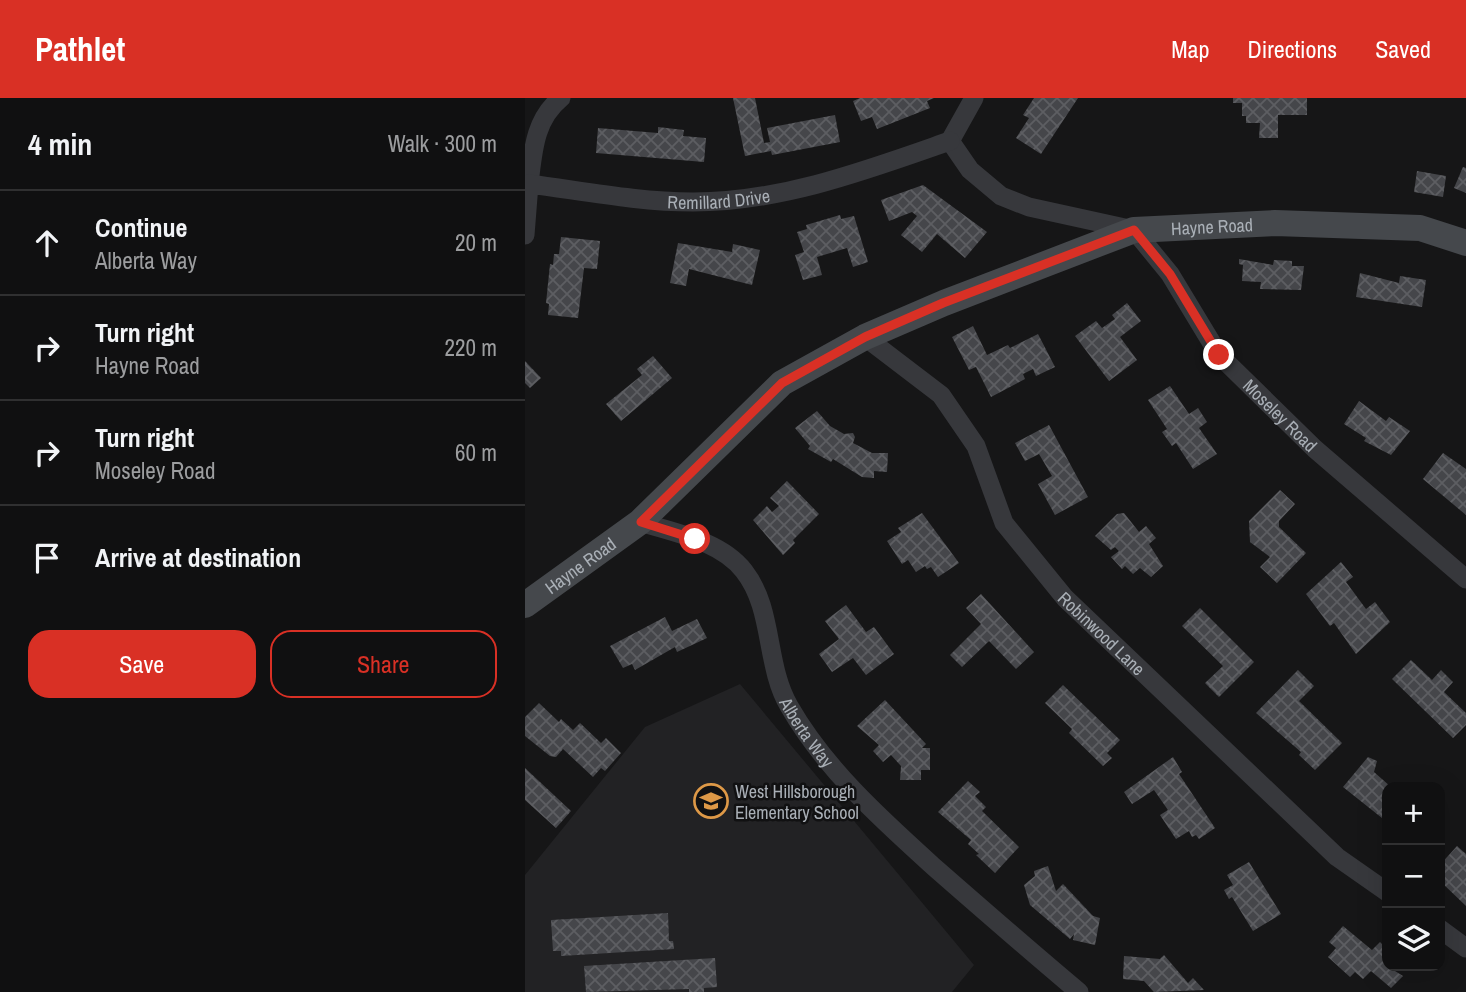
<!DOCTYPE html>
<html lang="en">
<head>
<meta charset="utf-8">
<style>
	body { margin:0; font-family:"Archivo Narrow",sans-serif; background:#19191a; color:#f1f3f6 }
	.controls { position:absolute; right:21px; bottom:21px; display:grid; overflow:hidden; border-radius:14px; box-shadow:0 7px 28px #0002 }
	.controls button { width:63px; height:63px; display:grid; place-items:center; padding:0; border:0; border-bottom:2px solid #303031; background:#101011; color:#f1f3f6; font:35px sans-serif }
	.stop { position:absolute; width:21px; height:21px; margin:-16px; border:5px solid #d93025; border-radius:50%; background:#fff }
	.stop.end { background:#d93025; border-color:#fff; box-shadow:0 2px 7px #0008 }
	.list { margin:0; padding:0; list-style:none }
	h2 { display:flex; justify-content:space-between; align-items:center; height:91px; margin:0; padding:0 28px; font-size:30px }
	h2 small { font-size:23px; font-weight:400; color:#9c9d9f }
	.list li { display:grid; grid-template-columns:46px 1fr auto; gap:21px; align-items:center; box-sizing:border-box; height:105px; padding:0 28px; border-top:2px solid #303031 }
	.list b { display:block; font-size:26px; white-space:nowrap }
	.list p { margin:0; font-size:23px; white-space:nowrap; color:#9c9d9f }
	.list em { font-size:23px; font-style:normal; color:#9c9d9f }
	.actions { display:flex; gap:14px; padding:21px 28px }
	.actions a { flex:1; padding:16px 0; border:2px solid #d93025; border-radius:21px; text-align:center; font-size:24px; color:#d93025 }
	.actions .main { background:#d93025; color:#fff }
	.icon { flex:none; width:38px; height:38px; fill:none; stroke:currentColor; stroke-width:2; stroke-linecap:round; stroke-linejoin:round }
	.map { position:relative; flex:none; width:941px; height:894px; overflow:hidden }
	header { display:flex; align-items:center; gap:42px; box-sizing:border-box; height:98px; padding:0 35px; background:#d93025; color:#fff }
	header strong { font-size:33px }
	nav { display:flex; gap:38px; margin-inline-start:auto; font-size:24px }
	main { display:flex }
	aside { flex:1; background:#101011 }
	.map>svg:first-child { display:block }
</style>
</head>
<body>
<header>
<strong>Pathlet</strong>
<nav><a>Map</a><a>Directions</a><a>Saved</a></nav>
</header>
<main>
<aside>
<h2>4 min<small>Walk · 300 m</small></h2>
<ul class="list">
<li><svg class="icon" aria-label="ahead" viewBox="0 0 24 24"><path d="M12 20V5M6 11l6-6 6 6"/></svg><div><b>Continue</b><p>Alberta Way</p></div><em>20 m</em></li>
<li><svg class="icon" aria-label="right" viewBox="0 0 24 24"><path d="M7 20v-9h11M14 6l5 5-5 5"/></svg><div><b>Turn right</b><p>Hayne Road</p></div><em>220 m</em></li>
<li><svg class="icon" aria-label="right" viewBox="0 0 24 24"><path d="M7 20v-9h11M14 6l5 5-5 5"/></svg><div><b>Turn right</b><p>Moseley Road</p></div><em>60 m</em></li>
<li><svg class="icon" aria-label="arrive" viewBox="0 0 24 24"><path d="M6 21V4h12l-3 4 3 4H6"/></svg><div><b>Arrive at destination</b></div></li>
</ul>
<div class="actions"><a class="main">Save</a><a>Share</a></div>
</aside>
<div class="map">
<svg width="941" height="894" viewBox="0 0 941 894">
	<defs>
		<pattern id="building-cross-hatch" width="8" height="8" patternUnits="userSpaceOnUse" patternTransform="scale(1.75)"><rect width="8" height="8" fill="#45464a"/><path d="M0 0l8 8M0 8l8-8" fill="none" stroke="#5d5e62"/></pattern>
	</defs>
	<rect width="100%" height="100%" fill="#161617"/>
	<!-- built -->
	<path fill="#222224" d="M 215,586 L 449,867 L 427,894 L 0,894 L 0,777 L 120,629 Z"/>
	<!-- building -->
	<g fill="url(#building-cross-hatch)">
		<path d="M 208,0 L 230,0 L 239,45 L 245,44 L 242,30 L 310,17 L 315,44 L 247,57 L 246,53 L 220,58 Z"/>
		<path d="M 335,0 L 409,0 L 402,3 L 405,10 L 352,31 L 347,19 L 336,23 L 328,3 Z"/>
		<path d="M 509,0 L 553,0 L 516,56 L 491,40 L 504,20 L 498,17 Z"/>
		<path d="M 708,0 L 782,0 L 782,17 L 753,17 L 753,40 L 734,40 L 735,25 L 721,25 L 721,18 L 717,18 L 717,5 L 708,5 Z"/>
		<path d="M 133,29 L 159,32 L 158,38 L 181,40 L 179,64 L 71,55 L 73,30 L 133,35 Z"/>
		<path d="M 938,69 L 941,70 L 941,95 L 929,90 Z"/>
		<path d="M 892,73 L 921,78 L 918,99 L 889,94 Z"/>
		<path d="M 398,87 L 462,134 L 440,160 L 412,136 L 397,154 L 376,137 L 392,118 L 387,114 L 364,123 L 356,102 Z"/>
		<path d="M 315,117 L 316,121 L 329,118 L 343,164 L 328,169 L 322,150 L 292,159 L 297,177 L 278,182 L 270,157 L 279,154 L 272,134 L 282,131 L 281,127 Z"/>
		<path d="M 36,139 L 75,143 L 72,171 L 59,170 L 53,220 L 23,217 L 24,206 L 21,205 L 25,166 L 28,167 L 29,156 L 34,156 Z"/>
		<path d="M 153,145 L 207,154 L 208,146 L 235,152 L 227,187 L 164,171 L 161,188 L 145,185 Z"/>
		<path d="M 714,161 L 748,167 L 749,162 L 767,163 L 767,168 L 779,168 L 776,192 L 735,191 L 736,184 L 717,183 L 718,167 L 714,166 Z"/>
		<path d="M 835,175 L 874,185 L 875,178 L 901,182 L 897,209 L 831,199 Z"/>
		<path d="M 602,205 L 616,223 L 595,239 L 612,262 L 584,283 L 550,238 L 571,223 L 577,230 L 590,221 L 587,217 Z"/>
		<path d="M 448,228 L 462,257 L 483,247 L 485,250 L 513,236 L 530,269 L 511,278 L 508,271 L 498,276 L 500,281 L 466,299 L 451,269 L 444,272 L 427,239 Z"/>
		<path d="M 128,258 L 147,280 L 96,323 L 81,306 L 117,277 L 112,271 Z"/>
		<path d="M 0,263 L 16,280 L 5,290 L 0,285 Z"/>
		<path d="M 645,288 L 664,316 L 673,310 L 682,324 L 674,330 L 692,356 L 668,371 L 651,345 L 647,348 L 637,334 L 642,331 L 623,302 Z"/>
		<path d="M 834,303 L 861,323 L 864,319 L 885,333 L 866,357 L 839,343 L 841,340 L 819,326 Z"/>
		<path d="M 292,313 L 305,328 L 319,336 L 328,335 L 330,339 L 328,345 L 347,355 L 363,355 L 362,374 L 349,373 L 349,380 L 337,379 L 308,361 L 306,364 L 283,351 L 285,348 L 270,330 Z"/>
		<path d="M 524,327 L 563,399 L 530,417 L 513,386 L 527,378 L 514,356 L 500,363 L 490,345 Z"/>
		<path d="M 918,355 L 941,371 L 941,417 L 898,381 Z"/>
		<path d="M 262,383 L 294,416 L 268,442 L 270,445 L 258,457 L 228,422 L 242,408 L 247,414 L 254,408 L 245,400 Z"/>
		<path d="M 755,392 L 770,406 L 754,423 L 754,429 L 781,455 L 752,485 L 735,469 L 745,459 L 725,444 L 724,423 Z"/>
		<path d="M 397,415 L 434,465 L 413,479 L 406,469 L 402,471 L 400,468 L 391,474 L 383,462 L 377,466 L 362,443 L 376,434 L 373,430 Z"/>
		<path d="M 599,415 L 614,434 L 621,428 L 631,440 L 624,446 L 638,468 L 626,479 L 615,470 L 608,476 L 600,468 L 597,471 L 586,459 L 594,453 L 590,449 L 586,452 L 570,438 L 592,416 Z"/>
		<path d="M 816,464 L 828,479 L 821,484 L 841,511 L 850,504 L 865,524 L 831,556 L 809,525 L 805,528 L 781,496 Z"/>
		<path d="M 456,496 L 509,554 L 491,571 L 464,543 L 437,569 L 425,557 L 456,526 L 441,510 Z"/>
		<path d="M 321,507 L 341,534 L 349,529 L 369,556 L 341,577 L 328,560 L 307,574 L 294,556 L 314,541 L 300,523 Z"/>
		<path d="M 675,510 L 729,564 L 694,599 L 680,585 L 698,568 L 657,528 Z"/>
		<path d="M 140,519 L 147,533 L 172,521 L 182,540 L 152,554 L 150,549 L 110,572 L 107,566 L 98,570 L 85,548 Z"/>
		<path d="M 886,562 L 907,582 L 916,572 L 928,584 L 919,594 L 941,615 L 941,627 L 928,640 L 867,581 Z"/>
		<path d="M 773,572 L 789,588 L 774,603 L 817,645 L 790,672 L 774,657 L 776,654 L 731,615 Z"/>
		<path d="M 538,587 L 595,642 L 582,655 L 587,660 L 578,668 L 544,635 L 547,631 L 520,605 Z"/>
		<path d="M 360,602 L 401,646 L 397,650 L 405,650 L 405,672 L 396,672 L 396,682 L 375,682 L 376,668 L 366,657 L 358,664 L 348,653 L 354,647 L 332,628 Z"/>
		<path d="M 14,605 L 34,624 L 36,621 L 48,632 L 55,625 L 76,645 L 81,640 L 96,655 L 80,673 L 76,670 L 68,679 L 38,651 L 31,659 L 25,658 L 0,638 L 0,619 Z"/>
		<path d="M 648,659 L 657,674 L 654,676 L 690,730 L 674,741 L 671,737 L 667,739 L 664,733 L 651,741 L 635,717 L 643,712 L 629,692 L 607,706 L 599,694 Z"/>
		<path d="M 843,659 L 852,663 L 849,674 L 866,689 L 862,689 L 862,724 L 818,689 Z"/>
		<path d="M 0,670 L 46,713 L 31,730 L 0,702 Z"/>
		<path d="M 443,683 L 455,694 L 450,698 L 461,709 L 457,713 L 494,749 L 470,775 L 451,757 L 454,756 L 443,746 L 446,742 L 413,714 Z"/>
		<path d="M 932,748 L 941,756 L 941,808 L 915,783 L 915,767 Z"/>
		<path d="M 724,764 L 756,816 L 728,833 L 707,799 L 704,801 L 699,792 L 708,787 L 702,777 Z"/>
		<path d="M 523,768 L 531,793 L 538,786 L 568,818 L 575,820 L 570,847 L 548,842 L 549,836 L 545,841 L 505,807 L 499,787 L 510,778 L 509,773 Z"/>
		<path d="M 143,815 L 144,843 L 148,843 L 149,851 L 36,858 L 36,853 L 28,853 L 26,822 Z"/>
		<path d="M 818,828 L 847,852 L 855,844 L 862,851 L 862,868 L 878,878 L 866,890 L 846,873 L 838,881 L 830,874 L 825,879 L 803,859 L 811,850 L 804,844 Z"/>
		<path d="M 639,857 L 663,885 L 668,880 L 679,892 L 629,894 L 619,883 L 598,881 L 599,858 L 635,861 Z"/>
		<path d="M 190,860 L 192,889 L 179,890 L 179,894 L 164,894 L 164,891 L 61,894 L 59,868 Z"/>
	</g>
	<g fill="none" stroke-linecap="round" stroke-linejoin="round">
		<!-- street -->
		<g stroke="#37383c" stroke-width="19">
			<path id="s1" d="M 449,0 L 425,43 L 445,72 L 476,98 L 504,109 L 609,132 L 645,176 L 694,257 L 790,351 L 941,481"/>
			<path d="M 4,86 C 8,54 9,22 36,0"/>
			<path id="s2" d="M 0,137 L 4,86 C 58,93 114,104 168,104 C 257,104 342,72 425,43"/>
			<path id="s3" d="M 340,239 L 416,297 L 451,348 L 479,425 L 540,500 L 812,759 L 862,794"/>
			<path id="s4" d="M 115,424 C 150,435 196,443 219,473 C 249,511 240,567 264,608 C 300,671 356,721 409,769 C 457,811 505,853 554,894"/>
			<path d="M 915,831 L 941,850"/>
		</g>
		<!-- secondary -->
		<path stroke="#45484c" stroke-width="26" id="s5" d="M 0,507 L 115,424 L 257,285 L 340,239 L 419,205 L 609,132 L 750,125 L 895,130 L 941,145"/>
	</g>
	<g fill="none" stroke-linecap="round" stroke-linejoin="round">
		<!-- route -->
		<path stroke="#d93025" stroke-width="9" d="M 170,441 L 116,424 L 257,285 L 340,239 L 418,205 L 609,132 L 645,176 L 694,257"/>
	</g>
	<!-- icons -->
	<defs>
		<g id="school-ring" transform="scale(1.75)"><circle r="9.5" fill="#111112" stroke="#de9947" stroke-width="1.5"/><path d="M0-5L7-2L0 1L-7-2ZM-4 1L0 2.5L4 1V4Q0 6-4 4Z" fill="#de9947"/></g>
	</defs>
	<g fill-rule="evenodd">
		<use href="#school-ring" x="186" y="703"/>
	</g>
	<g text-anchor="middle" dominant-baseline="central" stroke-width="5" stroke-linejoin="round" paint-order="stroke">
		<!-- street labels -->
		<g font-size="18" fill="#a9afb6" stroke="#111112">
			<text stroke="none"><textPath href="#s2" startOffset="242">Remillard Drive</textPath></text>
			<text stroke="none"><textPath href="#s5" startOffset="803">Hayne Road</textPath></text>
			<text stroke="none"><textPath href="#s1" startOffset="500">Moseley Road</textPath></text>
			<text stroke="none"><textPath href="#s5" startOffset="68">Hayne Road</textPath></text>
			<text stroke="none"><textPath href="#s3" startOffset="387">Robinwood Lane</textPath></text>
			<text stroke="none"><textPath href="#s4" startOffset="292">Alberta Way</textPath></text>
		</g>
		<!-- poi labels -->
		<g font-size="18" fill="#a9afb6" stroke="#111112" text-anchor="start">
			<text x="210" y="693">West Hillsborough<tspan x="210" dy="21">Elementary School</tspan></text>
		</g>
	</g>
</svg>
<div class="controls">
<button>+</button>
<button>−</button>
<button><svg class="icon" aria-label="layers" viewBox="0 0 24 24"><path d="M12 4l9 5-9 5-9-5zM3 14l9 5 9-5"/></svg></button>
</div>
<div class="stop" style="left:170px;top:441px"></div>
<div class="stop end" style="left:694px;top:257px"></div>
</div>
</main>
</body>
</html>
